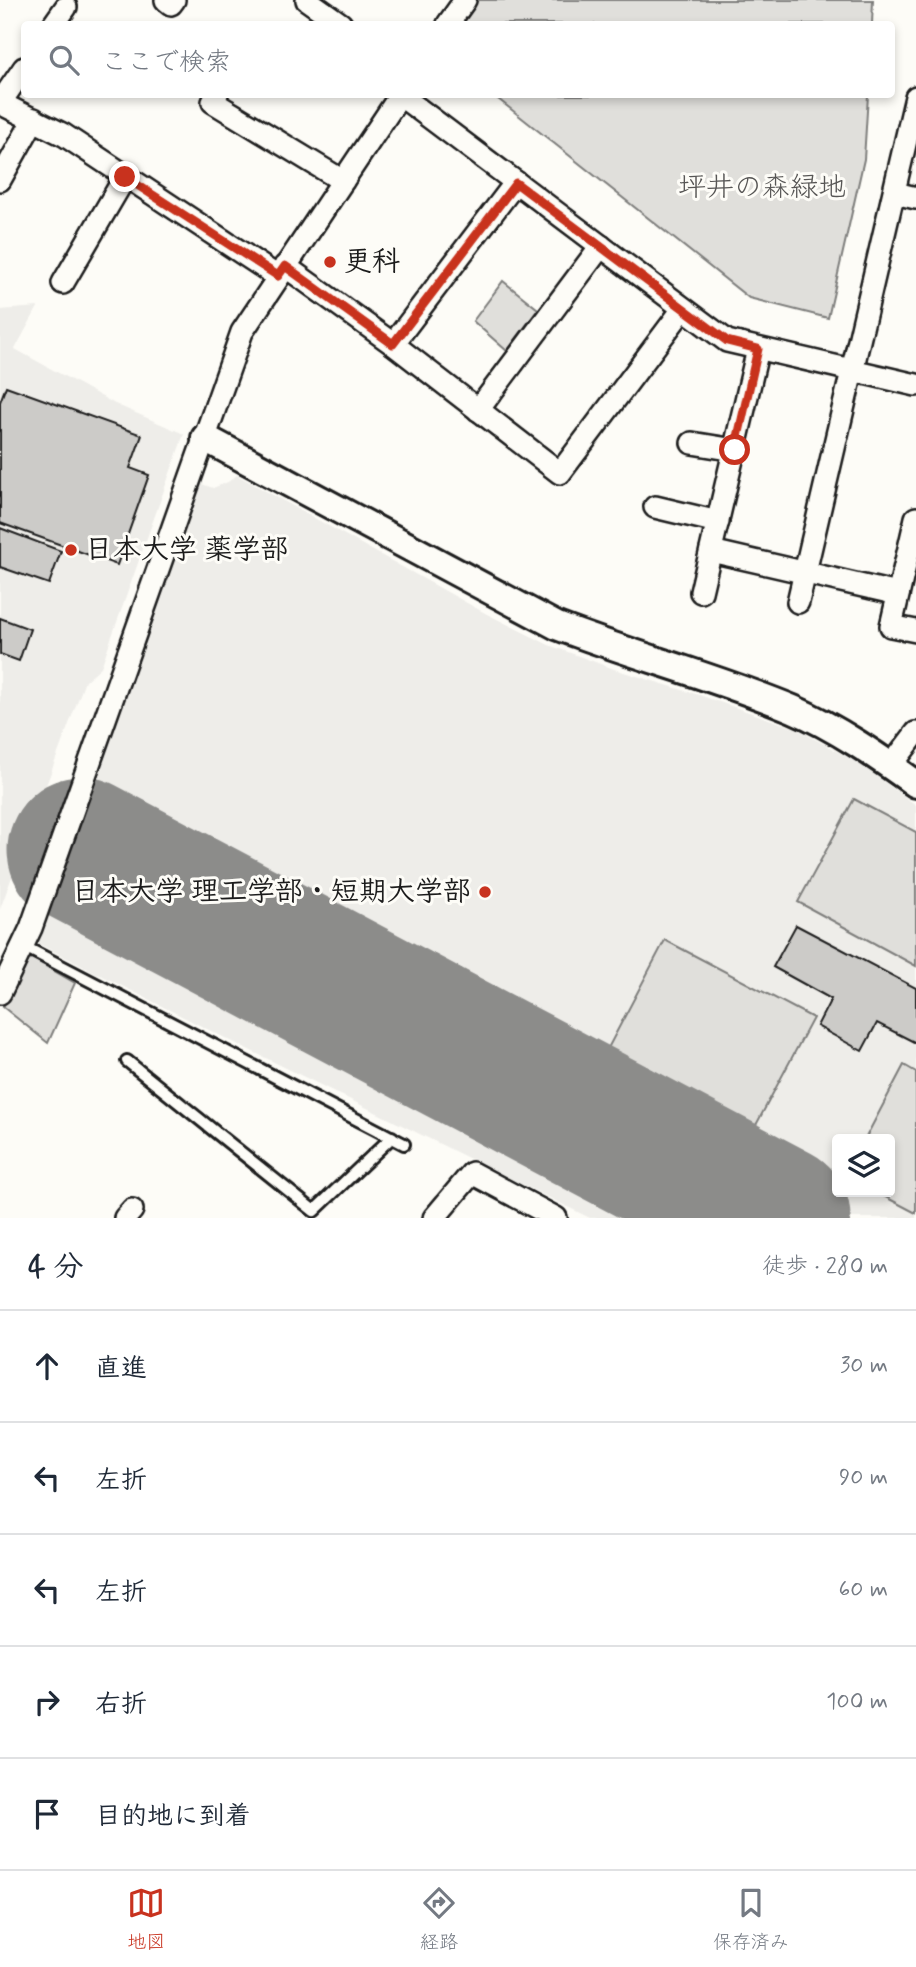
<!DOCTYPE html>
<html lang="ja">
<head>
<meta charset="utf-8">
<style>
	body { margin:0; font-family:Mynerve,"Klee One",sans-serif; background:#f2f2f3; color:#1f2937 }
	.controls { position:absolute; right:21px; bottom:21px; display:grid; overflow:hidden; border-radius:7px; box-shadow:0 4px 10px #0003 }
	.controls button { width:63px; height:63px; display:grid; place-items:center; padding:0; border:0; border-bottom:2px solid #e0e1e3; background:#fff; color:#1f2937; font:35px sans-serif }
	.stop { position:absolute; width:21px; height:21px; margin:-16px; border:5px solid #c8321e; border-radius:50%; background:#fff }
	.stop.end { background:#c8321e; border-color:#fff; box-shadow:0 2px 7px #0008 }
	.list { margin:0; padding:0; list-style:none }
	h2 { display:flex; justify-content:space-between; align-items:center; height:91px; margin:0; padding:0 28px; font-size:30px }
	h2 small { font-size:23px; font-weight:400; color:#747a83 }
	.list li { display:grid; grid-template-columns:46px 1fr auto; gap:21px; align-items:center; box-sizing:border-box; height:112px; padding:0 28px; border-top:2px solid #e0e1e3 }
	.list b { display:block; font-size:26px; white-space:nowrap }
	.list em { font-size:23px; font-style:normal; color:#747a83 }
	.icon { flex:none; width:38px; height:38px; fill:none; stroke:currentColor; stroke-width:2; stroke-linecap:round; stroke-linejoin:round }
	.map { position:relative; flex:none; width:916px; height:1218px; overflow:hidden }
	.search { position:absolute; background:#fff; box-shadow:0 4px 10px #0003; left:21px; right:21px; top:21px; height:77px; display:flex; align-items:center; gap:18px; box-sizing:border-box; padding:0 24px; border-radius:7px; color:#747a83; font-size:26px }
	.sheet { height:651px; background:#fff }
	nav { display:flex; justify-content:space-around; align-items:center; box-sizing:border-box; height:98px; border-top:2px solid #e0e1e3; background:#fff; font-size:19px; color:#747a83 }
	nav a { display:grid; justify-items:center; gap:4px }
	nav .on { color:#c8321e }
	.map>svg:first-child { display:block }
</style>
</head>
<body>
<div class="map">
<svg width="916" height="1218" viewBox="0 0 916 1218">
	<rect width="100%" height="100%" fill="#fdfcf7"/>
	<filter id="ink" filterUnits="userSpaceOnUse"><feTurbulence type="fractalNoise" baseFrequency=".0143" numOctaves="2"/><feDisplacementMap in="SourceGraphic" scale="14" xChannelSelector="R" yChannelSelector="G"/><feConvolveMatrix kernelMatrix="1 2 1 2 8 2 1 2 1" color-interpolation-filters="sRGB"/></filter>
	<g filter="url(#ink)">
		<!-- built -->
		<g fill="#eeede9" fill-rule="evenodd">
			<path d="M 38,307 L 15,349 L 115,404 L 184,434 L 101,667 L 85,681 L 0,909 L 0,310 Z"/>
			<path d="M 237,475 L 485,613 L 549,645 L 614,669 L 702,696 L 795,728 L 858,763 L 916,805 L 916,1218 L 590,1218 L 215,1033 L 35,942 L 74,842 L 199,483 L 213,488 L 228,482 ZM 837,1139 L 890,1139 L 890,1192 L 837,1192 Z"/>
		</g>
		<!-- green -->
		<g fill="#e0dfdb" stroke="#7e7e7c" stroke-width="2">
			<path d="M 478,0 L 873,0 L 872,24 L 461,24 Z"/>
			<path d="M 493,95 L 868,95 L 864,159 L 828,318 L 749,298 Z"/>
			<path d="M 503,281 L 538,309 L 507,351 L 473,321 Z"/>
			<path d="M 854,799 L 916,832 L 916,966 L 798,902 Z"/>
			<path d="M 665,940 L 813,1018 L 755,1127 L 607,1050 Z"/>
			<path d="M 28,956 L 75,983 L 48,1043 L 3,1007 Z"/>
			<path d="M 904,1065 L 916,1072 L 916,1213 L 876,1192 L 890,1192 L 890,1139 L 865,1139 Z"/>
		</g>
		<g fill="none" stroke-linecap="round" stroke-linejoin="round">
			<!-- runway -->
			<path stroke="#8c8c8a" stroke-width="147" d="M 81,850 L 777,1218"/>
		</g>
		<!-- building -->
		<g fill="#cccbc8" stroke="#1c1c1c" stroke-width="2">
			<path d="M 6,386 L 142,435 L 130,468 L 149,475 L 117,565 L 0,523 L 0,402 Z"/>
			<path d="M 0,528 L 61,551 L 49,584 L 0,567 Z"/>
			<path d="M 0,618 L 30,629 L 19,661 L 0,654 Z"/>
			<path d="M 796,925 L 916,988 L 916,1043 L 877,1023 L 862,1051 L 817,1026 L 831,999 L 773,967 Z"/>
		</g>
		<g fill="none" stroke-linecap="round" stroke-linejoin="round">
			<!-- service casing -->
			<g stroke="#1c1c1c" stroke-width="16">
				<g id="service">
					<path d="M 23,946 L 404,1144"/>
					<path d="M 127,1061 L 314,1211 L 392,1137"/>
				</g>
			</g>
			<!-- minor casing -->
			<g stroke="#1c1c1c" stroke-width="26">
				<g id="minor">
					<path d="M 166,0 L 171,4 L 174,0"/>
					<path d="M 307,0 L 341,24"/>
					<path d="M 54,24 L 66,7"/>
					<path d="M 448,24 L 465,0"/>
					<path d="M 217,94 L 213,102 L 343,181"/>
					<path d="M 400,95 L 727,341 L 916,385"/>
					<path d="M 0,103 L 64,135 L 278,277"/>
					<path d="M 0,103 L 24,68"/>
					<path d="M 0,180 L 34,119"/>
					<path d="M 895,193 L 916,198"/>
					<path d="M 285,266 L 393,344 L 560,473 L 683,309"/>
					<path d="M 63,283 L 125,177"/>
					<path d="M 393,344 L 516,182"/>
					<path d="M 478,410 L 601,246"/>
					<path d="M 692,443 L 735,450"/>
					<path d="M 655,507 L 718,522"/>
					<path d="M 916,518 L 891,626 L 916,631"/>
					<path d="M 711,551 L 898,594"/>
					<path d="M 701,592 L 758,349"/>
					<path d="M 798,602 L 916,97"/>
					<path d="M 891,766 L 916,733"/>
					<path d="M 0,993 L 31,928 L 242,332 L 401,94"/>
					<path d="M 125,1218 L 132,1210"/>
					<path d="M 434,1218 L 472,1173 L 556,1218"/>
				</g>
			</g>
			<!-- tertiary casing -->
			<g stroke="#1c1c1c" stroke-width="32">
				<path id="tertiary" d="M 205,438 L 557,626 C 635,656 716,677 793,709 C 837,728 877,756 916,784"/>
			</g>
			<!-- service -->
			<use href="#service" stroke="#fdfcf7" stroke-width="10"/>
			<!-- minor -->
			<use href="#minor" stroke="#fdfcf7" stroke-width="21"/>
			<!-- tertiary -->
			<use href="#tertiary" stroke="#fdfcf7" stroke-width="26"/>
		</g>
	</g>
	<g fill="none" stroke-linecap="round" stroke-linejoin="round" filter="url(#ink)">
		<!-- route -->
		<path stroke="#c8321e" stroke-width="9" d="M 125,177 L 278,276 L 285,266 L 393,344 L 516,183 L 727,341 L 758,349 L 735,450"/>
	</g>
	<!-- markers -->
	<g fill="#c8321e" stroke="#fdfcf7" stroke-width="2.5">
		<circle cx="330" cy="262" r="7"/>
		<circle cx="71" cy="550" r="7"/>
		<circle cx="485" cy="892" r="7"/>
	</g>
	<g text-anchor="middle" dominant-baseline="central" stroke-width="6" stroke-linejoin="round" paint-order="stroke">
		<!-- park labels -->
		<g font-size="28" fill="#575655" stroke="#fdfcf7">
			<text x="762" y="188">坪井の森緑地</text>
		</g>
		<!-- poi labels -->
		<g font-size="28" font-weight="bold" fill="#1c1c1c" stroke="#fdfcf7" text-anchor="start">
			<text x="344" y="262">更科</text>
			<text x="85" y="550">日本大学 薬学部</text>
			<text x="471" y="892" text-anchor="end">日本大学 理工学部・短期大学部</text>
		</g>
	</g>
</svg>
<div class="controls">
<button><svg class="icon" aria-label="layers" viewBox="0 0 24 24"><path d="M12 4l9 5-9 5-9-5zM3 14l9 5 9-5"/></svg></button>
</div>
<div class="stop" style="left:735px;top:450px"></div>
<div class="stop end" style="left:125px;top:177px"></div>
<div class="search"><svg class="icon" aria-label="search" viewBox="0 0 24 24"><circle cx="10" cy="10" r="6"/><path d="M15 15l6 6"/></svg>ここで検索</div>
</div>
<section class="sheet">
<h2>4 分<small>徒歩 · 280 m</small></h2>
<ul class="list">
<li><svg class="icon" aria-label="ahead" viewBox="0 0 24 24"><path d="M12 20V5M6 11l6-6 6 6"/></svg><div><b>直進</b></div><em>30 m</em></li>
<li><svg class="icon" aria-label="left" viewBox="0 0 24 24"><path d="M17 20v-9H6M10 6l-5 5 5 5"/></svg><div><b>左折</b></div><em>90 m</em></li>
<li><svg class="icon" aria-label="left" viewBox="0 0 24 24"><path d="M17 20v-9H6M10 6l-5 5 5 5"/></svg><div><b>左折</b></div><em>60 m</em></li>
<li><svg class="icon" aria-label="right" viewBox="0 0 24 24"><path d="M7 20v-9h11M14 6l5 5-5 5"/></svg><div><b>右折</b></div><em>100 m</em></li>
<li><svg class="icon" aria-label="arrive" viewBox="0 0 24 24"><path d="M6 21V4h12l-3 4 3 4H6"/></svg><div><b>目的地に到着</b></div></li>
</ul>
</section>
<nav>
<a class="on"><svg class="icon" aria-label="map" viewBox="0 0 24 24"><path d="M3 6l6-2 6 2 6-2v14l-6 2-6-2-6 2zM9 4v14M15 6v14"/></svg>地図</a>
<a><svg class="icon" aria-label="directions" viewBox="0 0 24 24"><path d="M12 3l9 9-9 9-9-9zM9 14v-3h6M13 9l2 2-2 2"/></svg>経路</a>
<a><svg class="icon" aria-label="saved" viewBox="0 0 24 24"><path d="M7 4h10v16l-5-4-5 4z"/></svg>保存済み</a>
</nav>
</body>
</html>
